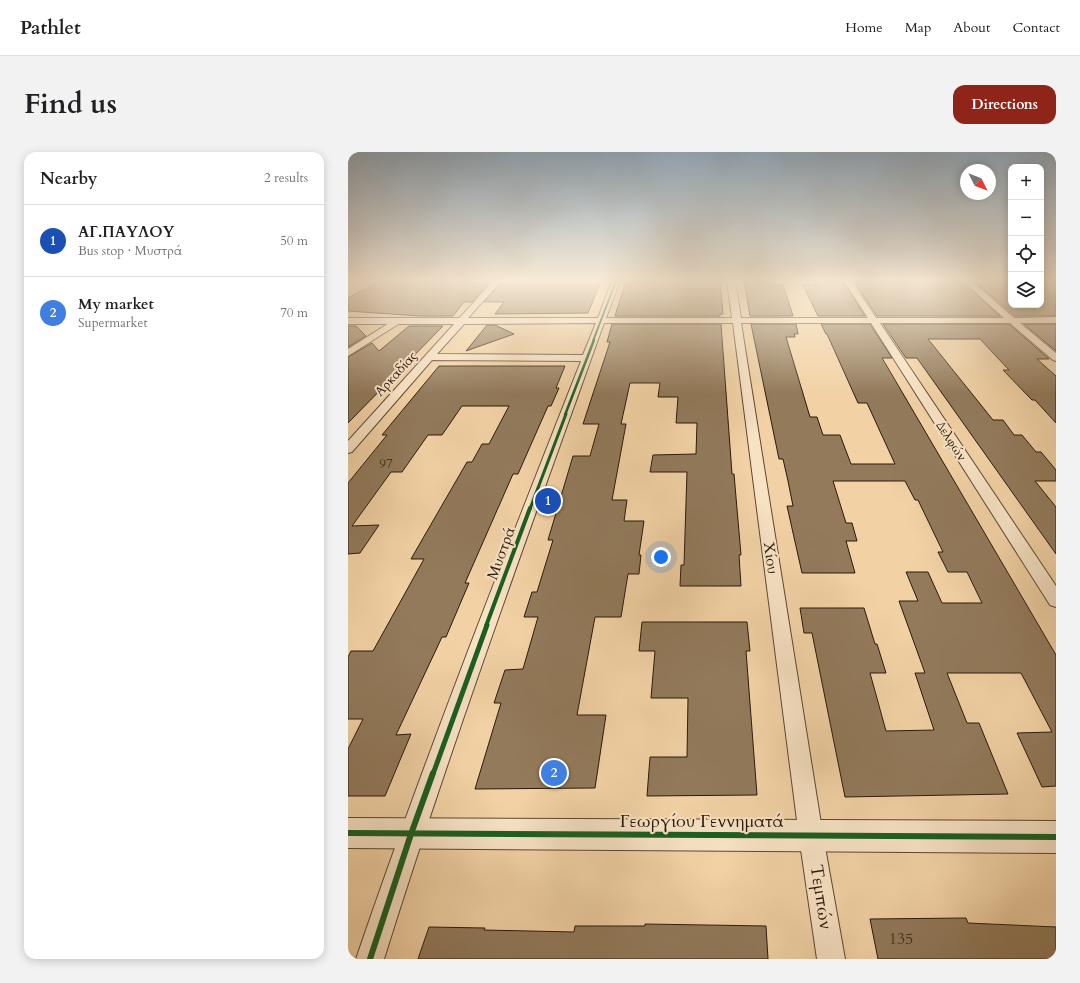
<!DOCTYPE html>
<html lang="en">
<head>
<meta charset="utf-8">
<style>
	body { margin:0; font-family:Cardo,serif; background:#f2f2f2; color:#202124 }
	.controls { position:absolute; right:12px; top:12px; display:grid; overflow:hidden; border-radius:8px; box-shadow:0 2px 10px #0003 }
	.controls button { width:36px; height:36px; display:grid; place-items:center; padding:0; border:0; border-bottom:1px solid #e0e0e0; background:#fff; color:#202124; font:20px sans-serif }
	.compass { position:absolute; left:612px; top:12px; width:36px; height:36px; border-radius:50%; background:#fff; box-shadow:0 2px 10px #0003; rotate:132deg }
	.you { position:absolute; left:313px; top:405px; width:14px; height:14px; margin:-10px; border:3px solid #fff; border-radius:50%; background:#1a73e8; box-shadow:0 0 0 6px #1a73e833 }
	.badge { display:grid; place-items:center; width:26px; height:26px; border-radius:50%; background:#8f2418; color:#fff; font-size:13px; font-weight:700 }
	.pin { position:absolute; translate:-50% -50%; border:2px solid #fff; box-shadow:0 1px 4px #0006 }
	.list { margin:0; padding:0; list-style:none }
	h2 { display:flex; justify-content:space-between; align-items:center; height:52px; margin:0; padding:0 16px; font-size:17px }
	h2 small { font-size:13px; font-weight:400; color:#757577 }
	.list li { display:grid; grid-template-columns:26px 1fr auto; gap:12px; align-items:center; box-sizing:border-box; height:72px; padding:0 16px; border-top:1px solid #e0e0e0 }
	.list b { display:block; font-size:15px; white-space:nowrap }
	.list p { margin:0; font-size:13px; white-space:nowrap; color:#757577 }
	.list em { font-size:13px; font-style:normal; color:#757577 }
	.icon { flex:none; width:22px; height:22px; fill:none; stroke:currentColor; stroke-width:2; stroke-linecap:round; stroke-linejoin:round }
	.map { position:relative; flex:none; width:708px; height:807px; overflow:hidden; border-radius:12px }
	header { display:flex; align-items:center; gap:24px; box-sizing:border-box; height:56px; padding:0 20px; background:#fff; border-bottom:1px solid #e0e0e0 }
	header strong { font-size:19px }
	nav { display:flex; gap:22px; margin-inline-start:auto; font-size:14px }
	.intro { display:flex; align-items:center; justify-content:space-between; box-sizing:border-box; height:96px; padding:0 24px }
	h1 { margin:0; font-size:28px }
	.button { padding:10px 18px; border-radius:12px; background:#8f2418; color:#fff; font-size:14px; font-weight:700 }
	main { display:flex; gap:24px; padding:0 24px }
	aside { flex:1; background:#fff; border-radius:12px; box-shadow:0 2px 10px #0003 }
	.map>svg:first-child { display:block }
</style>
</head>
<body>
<header>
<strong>Pathlet</strong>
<nav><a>Home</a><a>Map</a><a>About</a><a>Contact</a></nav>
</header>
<div class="intro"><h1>Find us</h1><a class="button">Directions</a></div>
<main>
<aside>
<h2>Nearby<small>2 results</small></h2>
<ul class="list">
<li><span class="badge" style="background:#1a4fb4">1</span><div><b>ΑΓ.ΠΑΥΛΟΥ</b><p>Bus stop · Μυστρά</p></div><em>50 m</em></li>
<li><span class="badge" style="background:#3f7fe0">2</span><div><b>My market</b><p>Supermarket</p></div><em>70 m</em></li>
</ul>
</aside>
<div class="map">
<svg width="708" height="807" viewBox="0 0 708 807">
	<rect width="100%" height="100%" fill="#f2d2a5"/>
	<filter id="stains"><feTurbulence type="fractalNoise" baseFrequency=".005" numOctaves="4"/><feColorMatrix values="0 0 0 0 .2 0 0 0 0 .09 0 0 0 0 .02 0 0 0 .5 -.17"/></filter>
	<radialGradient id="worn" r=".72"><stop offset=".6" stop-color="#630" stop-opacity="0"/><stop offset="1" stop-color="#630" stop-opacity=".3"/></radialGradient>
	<!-- building -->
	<g fill="#927a5b" stroke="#2a1a0b">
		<path d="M 32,129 L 81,129 L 141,131 L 124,150 L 116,150 L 105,164 L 71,164 L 0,159 L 0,146 Z"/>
		<path d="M 161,129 L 253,129 L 240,161 L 147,162 L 156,150 L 136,150 L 153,131 L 159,131 Z"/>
		<path d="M 278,129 L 372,129 L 375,162 L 372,162 L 372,164 L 267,164 Z"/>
		<path d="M 396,129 L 426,129 L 427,133 L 435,133 L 445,164 L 402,164 Z"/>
		<path d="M 466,129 L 495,129 L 517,164 L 470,164 L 455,133 L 468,133 Z"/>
		<path d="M 506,129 L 614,129 L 652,164 L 529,164 Z"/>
		<path d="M 626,129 L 663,129 L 663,153 L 693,153 L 693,129 L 708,129 L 708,164 L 667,164 Z"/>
		<path d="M 264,172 L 373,172 L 384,322 L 386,322 L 393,403 L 391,403 L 393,434 L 332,434 L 333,413 L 336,413 L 339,320 L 302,320 L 305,303 L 348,302 L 349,271 L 328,271 L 330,245 L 310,245 L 312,231 L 282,231 L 273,272 L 278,272 L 264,348 L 279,348 L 276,369 L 296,369 L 291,403 L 293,403 L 291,422 L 280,422 L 273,465 L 247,465 L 229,563 L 258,563 L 247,636 L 127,637 L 153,551 L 146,551 L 157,518 L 175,517 L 190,465 L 176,465 L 184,440 L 189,440 L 205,388 L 200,388 L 225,304 L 242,304 L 251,272 L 235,272 L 262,190 L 259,190 Z"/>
		<path d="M 403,172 L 448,172 L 450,182 L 446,182 L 447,185 L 438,185 L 462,265 L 469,265 L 475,283 L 492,283 L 503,312 L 547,312 L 519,251 L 510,251 L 479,182 L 478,182 L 473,172 L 522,172 L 544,206 L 534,206 L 540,216 L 708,503 L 708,634 L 694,635 L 669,581 L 704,580 L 673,521 L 599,521 L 619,571 L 631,571 L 660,642 L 497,645 L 464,481 L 456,481 L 452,456 L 516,456 L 527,492 L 529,492 L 538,521 L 522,521 L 538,579 L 586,578 L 567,521 L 577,521 L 551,449 L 570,449 L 558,420 L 580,420 L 594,451 L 634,451 L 619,420 L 600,420 L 590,400 L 595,400 L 570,348 L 567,348 L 557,329 L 485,329 L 498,371 L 504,371 L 509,389 L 498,389 L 507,421 L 454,421 L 439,354 L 445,354 L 440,329 L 435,307 L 431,307 Z"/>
		<path d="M 535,172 L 661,172 L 701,207 L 689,207 L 708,224 L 708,271 L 687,248 L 684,248 L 655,218 L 661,218 L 632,187 L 580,187 L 645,268 L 655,268 L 666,283 L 674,283 L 688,300 L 693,300 L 708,318 L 708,329 L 687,329 L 708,355 L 708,402 L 569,206 L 558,206 Z"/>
		<path d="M 676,172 L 708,172 L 708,199 Z"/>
		<path d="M 139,173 L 147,173 L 166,182 L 118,199 Z"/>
		<path d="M 0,174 L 8,174 L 18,184 L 0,195 Z"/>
		<path d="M 61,174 L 95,174 L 0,271 L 0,205 L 24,191 L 31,199 Z"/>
		<path d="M 91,214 L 217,214 L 208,236 L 211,236 L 203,254 L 200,254 L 170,322 L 165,322 L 117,431 L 121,431 L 98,485 L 94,485 L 48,583 L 63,582 L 37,644 L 0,644 L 0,597 L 15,567 L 0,567 L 0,505 L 3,499 L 25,499 L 76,407 L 63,407 L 119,310 L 124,310 L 134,292 L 141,292 L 161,254 L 114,254 L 94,283 L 80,283 L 54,320 L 43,320 L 4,374 L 31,373 L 12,401 L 0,402 L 0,331 L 39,283 L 34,283 Z"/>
		<path d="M 294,470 L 399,470 L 402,499 L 398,499 L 409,643 L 299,644 L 302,605 L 339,605 L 340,546 L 303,546 L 307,499 L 291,499 Z"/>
		<path d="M 618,766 L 620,771 L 708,775 L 708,807 L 530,807 L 522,767 Z"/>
		<path d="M 297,772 L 418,774 L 420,807 L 70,807 L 81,775 L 137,776 L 136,778 L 226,780 L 227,774 L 297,774 Z"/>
	</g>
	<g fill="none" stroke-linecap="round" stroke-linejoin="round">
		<!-- minor casing -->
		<g stroke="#5c4832" stroke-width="2">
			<g id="minor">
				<path d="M 145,129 L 153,129 L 120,166 L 250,166 L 264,129 L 272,129 L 258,166 L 384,166 L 379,129 L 387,129 L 393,166 L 520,166 L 496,129 L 504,129 L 528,166 L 656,166 L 615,129 L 624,129 L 666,166 L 708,165 L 708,171 L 672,171 L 708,201 L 708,209 L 705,208 L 662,171 L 532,171 L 708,434 L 708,455 L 702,453 L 523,171 L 393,171 L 475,684 L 497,807 L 469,807 L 451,684 L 385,171 L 256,171 C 180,382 103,593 36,807 L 8,807 C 77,605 155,407 233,209 L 84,208 L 4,300 L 0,301 L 0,289 ZM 248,171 L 235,203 L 89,202 L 116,172 Z"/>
				<path d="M 49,166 L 52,167 L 53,169 L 52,171 L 0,204 L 0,197 Z"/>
			</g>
		</g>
		<!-- tertiary casing -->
		<g stroke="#5c4832" stroke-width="2">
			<g id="tertiary">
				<path d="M 0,166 L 114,166 L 119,169 L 114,172 L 0,172 Z"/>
				<path d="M 0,666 L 708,669 L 708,701 L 0,696 Z"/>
			</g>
		</g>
		<!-- minor -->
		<use href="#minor" fill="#f7e2c4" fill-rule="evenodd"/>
		<!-- tertiary -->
		<use href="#tertiary" fill="#f7e2c4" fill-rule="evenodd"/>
		<!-- cycleway-far5 casing -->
		<g stroke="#f7e2c4" stroke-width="3.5">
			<path id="cycleway-far5" d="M 245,189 L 268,129"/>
		</g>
		<!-- cycleway-far4 casing -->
		<g stroke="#f7e2c4" stroke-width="4">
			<path id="cycleway-far4" d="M 217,263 L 246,188"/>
		</g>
		<!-- cycleway-far3 casing -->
		<g stroke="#f7e2c4" stroke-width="5">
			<path id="cycleway-far3" d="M 182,357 L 218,262"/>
		</g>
		<!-- cycleway-far2 casing -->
		<g stroke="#f7e2c4" stroke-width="6">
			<path id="cycleway-far2" d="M 138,474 L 182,356"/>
		</g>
		<!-- cycleway-far1 casing -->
		<g stroke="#f7e2c4" stroke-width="8">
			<path id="cycleway-far1" d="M 85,622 L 139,473"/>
		</g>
		<!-- cycleway casing -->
		<g stroke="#f7e2c4" stroke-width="9">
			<g id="cycleway">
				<path d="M 0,681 L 708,685"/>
				<path d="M 22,807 L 63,682 L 85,621"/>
			</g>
		</g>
		<!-- cycleway-far5 -->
		<use href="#cycleway-far5" stroke="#1b5e20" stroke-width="2"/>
		<!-- cycleway-far4 -->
		<use href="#cycleway-far4" stroke="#1b5e20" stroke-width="2.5"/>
		<!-- cycleway-far3 -->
		<use href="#cycleway-far3" stroke="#1b5e20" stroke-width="3"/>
		<!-- cycleway-far2 -->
		<use href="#cycleway-far2" stroke="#1b5e20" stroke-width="4"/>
		<!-- cycleway-far1 -->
		<use href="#cycleway-far1" stroke="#1b5e20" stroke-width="5"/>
		<!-- cycleway -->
		<use href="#cycleway" stroke="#1b5e20" stroke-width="6"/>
	</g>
	<!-- sky -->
	<linearGradient id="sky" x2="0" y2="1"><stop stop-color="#91a7b8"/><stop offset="0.53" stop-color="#f9ebd6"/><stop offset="1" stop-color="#f9ebd6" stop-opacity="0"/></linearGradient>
	<rect width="708" height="242" fill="url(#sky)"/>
	<g text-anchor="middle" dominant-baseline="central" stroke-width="4" stroke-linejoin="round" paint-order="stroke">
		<!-- far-street labels -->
		<g font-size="13" fill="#2a1a0b" stroke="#f7e2c4">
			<text transform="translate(48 222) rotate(-48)">Αρκαδίας</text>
			<text transform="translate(603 289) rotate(57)">Δελφών</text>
		</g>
		<!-- number labels -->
		<g font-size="13" fill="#44321f">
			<text x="38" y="312">97</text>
		</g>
		<!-- street labels -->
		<g font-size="15" fill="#2a1a0b" stroke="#f7e2c4">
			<text transform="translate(153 401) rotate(-70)">Μυστρά</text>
			<text transform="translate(423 406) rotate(82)">Χίου</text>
		</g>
		<!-- near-number labels -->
		<g font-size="16" fill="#44321f">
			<text x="553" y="787">135</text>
		</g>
		<!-- near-street labels -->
		<g font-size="18" fill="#2a1a0b" stroke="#f7e2c4">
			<text x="354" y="669">Γεωργίου Γεννηματά</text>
			<text transform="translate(473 745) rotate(81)">Τεμπών</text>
		</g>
	</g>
	<rect width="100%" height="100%" filter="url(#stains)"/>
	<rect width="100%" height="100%" fill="url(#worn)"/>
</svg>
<div class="controls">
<button>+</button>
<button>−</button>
<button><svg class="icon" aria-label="locate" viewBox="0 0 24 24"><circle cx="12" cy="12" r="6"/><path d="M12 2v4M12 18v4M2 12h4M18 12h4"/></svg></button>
<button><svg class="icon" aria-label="layers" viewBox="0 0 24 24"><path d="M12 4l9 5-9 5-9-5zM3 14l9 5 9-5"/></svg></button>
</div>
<svg class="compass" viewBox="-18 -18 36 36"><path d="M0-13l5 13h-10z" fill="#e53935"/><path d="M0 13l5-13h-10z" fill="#757577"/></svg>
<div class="you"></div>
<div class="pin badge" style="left:200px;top:349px;background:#1a4fb4">1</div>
<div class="pin badge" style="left:206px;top:621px;background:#3f7fe0">2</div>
</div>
</main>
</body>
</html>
